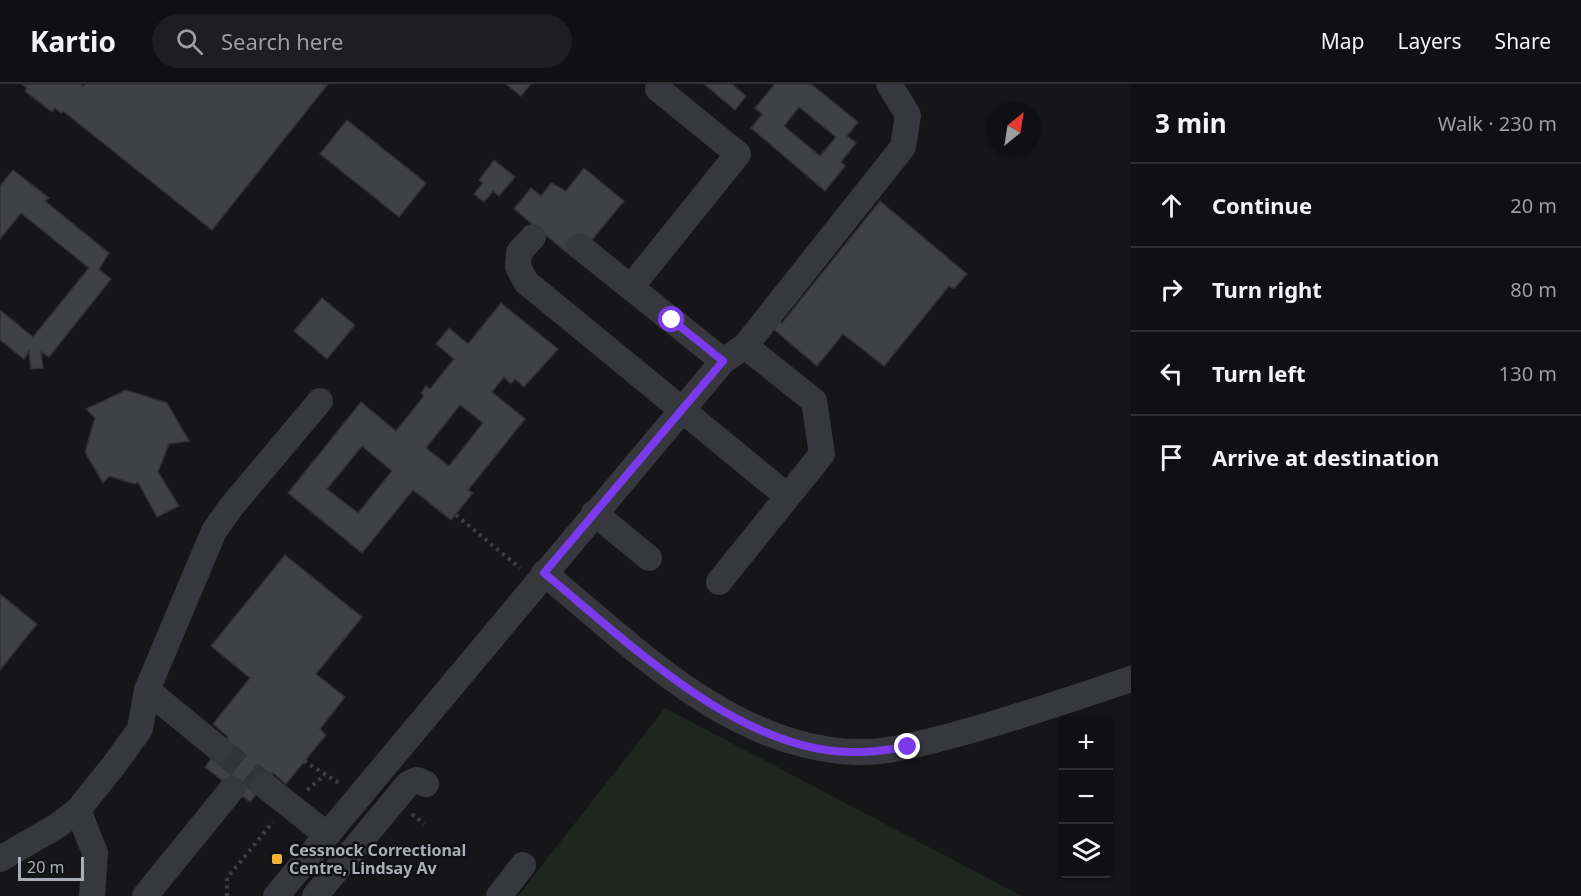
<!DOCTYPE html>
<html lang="en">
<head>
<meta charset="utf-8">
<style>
	body { margin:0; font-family:"Noto Sans",sans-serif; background:#1e1e20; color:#f1f3f6 }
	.controls { position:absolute; right:18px; bottom:18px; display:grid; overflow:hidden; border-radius:6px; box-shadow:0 2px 4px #0004 }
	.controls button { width:54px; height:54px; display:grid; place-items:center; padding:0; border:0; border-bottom:2px solid #303032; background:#101012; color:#f1f3f6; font:30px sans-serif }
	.compass { position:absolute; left:987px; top:18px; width:54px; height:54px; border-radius:50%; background:#101012; box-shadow:0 2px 4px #0004; rotate:30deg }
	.scale { position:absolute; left:18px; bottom:15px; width:66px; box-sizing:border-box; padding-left:6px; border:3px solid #a8adb8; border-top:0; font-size:16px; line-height:21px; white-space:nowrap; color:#a8adb8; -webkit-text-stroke:4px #111113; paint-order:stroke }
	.stop { position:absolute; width:18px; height:18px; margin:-14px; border:4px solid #7c3aed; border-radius:50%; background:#fff }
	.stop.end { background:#7c3aed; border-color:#fff; box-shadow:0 2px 6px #0008 }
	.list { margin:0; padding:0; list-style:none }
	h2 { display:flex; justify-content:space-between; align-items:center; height:78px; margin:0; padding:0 24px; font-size:26px }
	h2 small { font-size:20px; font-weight:400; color:#9c9d9f }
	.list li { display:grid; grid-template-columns:39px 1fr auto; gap:18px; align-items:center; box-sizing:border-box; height:84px; padding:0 24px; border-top:2px solid #303032 }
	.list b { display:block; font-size:22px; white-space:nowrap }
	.list em { font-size:20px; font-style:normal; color:#9c9d9f }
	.icon { flex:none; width:33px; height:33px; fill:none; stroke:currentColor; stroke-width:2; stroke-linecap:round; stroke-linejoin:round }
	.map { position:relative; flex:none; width:1131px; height:812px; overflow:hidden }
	header { display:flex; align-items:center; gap:36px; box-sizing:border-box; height:84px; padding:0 30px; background:#101012; border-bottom:2px solid #303032 }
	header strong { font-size:28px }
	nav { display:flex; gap:33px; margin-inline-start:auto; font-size:21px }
	.search { width:420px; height:54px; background:#1e1e20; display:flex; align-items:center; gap:15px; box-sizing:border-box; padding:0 21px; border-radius:33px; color:#9c9d9f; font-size:22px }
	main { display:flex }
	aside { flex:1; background:#101012 }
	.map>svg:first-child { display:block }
</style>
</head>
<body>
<header>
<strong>Kartio</strong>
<div class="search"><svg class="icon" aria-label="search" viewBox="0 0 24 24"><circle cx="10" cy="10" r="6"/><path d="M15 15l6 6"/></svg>Search here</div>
<nav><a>Map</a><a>Layers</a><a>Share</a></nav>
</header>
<main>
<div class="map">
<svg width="1131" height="812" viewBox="0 0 1131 812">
	<rect width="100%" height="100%" fill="#161618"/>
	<!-- green -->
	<path fill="#1e261f" d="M 665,624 L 1022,812 L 518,812 Z"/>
	<!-- building -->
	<g fill="#404145" stroke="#303034" stroke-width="1.5" fill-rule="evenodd">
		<path d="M 22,0 L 81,0 L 83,2 L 85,0 L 328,0 L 212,146 L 63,27 L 61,29 L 55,24 L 52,28 L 25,7 L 27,4 Z"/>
		<path d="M 506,0 L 531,0 L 521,12 Z"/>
		<path d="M 704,0 L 732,0 L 746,12 L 735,26 Z"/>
		<path d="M 775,0 L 811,0 L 858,38 L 847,52 L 856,59 L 841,78 L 845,82 L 825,107 L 751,44 L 762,30 L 755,24 ZM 799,23 L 836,53 L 820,72 L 784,42 Z"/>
		<path d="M 347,36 L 426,99 L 399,133 L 320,70 Z"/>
		<path d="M 494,76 L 515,93 L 499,112 L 493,107 L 484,118 L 474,110 L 483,99 L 479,96 Z"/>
		<path d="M 584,84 L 624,117 L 591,157 L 571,172 L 514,125 L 531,104 L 541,112 L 551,99 L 566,107 Z"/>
		<path d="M 13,86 L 49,114 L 45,117 L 109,169 L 99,185 L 111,195 L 49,273 L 41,268 L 43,284 L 31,285 L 29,267 L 24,275 L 0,256 L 0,226 L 33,253 L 89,184 L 21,129 L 0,155 L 0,102 Z"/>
		<path d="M 880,117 L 967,190 L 954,205 L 949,202 L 884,282 L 843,250 L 817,282 L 770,242 L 776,234 L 782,239 Z"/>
		<path d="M 322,214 L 355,241 L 327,275 L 294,247 Z"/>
		<path d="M 501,219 L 558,265 L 524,303 L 515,295 L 511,300 L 504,293 L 492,308 L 525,335 L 468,406 L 473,409 L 451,436 L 413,406 L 362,469 L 288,409 L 361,318 L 396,347 L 424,312 L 421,309 L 426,302 L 430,305 L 454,275 L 436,260 L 449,244 L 468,260 ZM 460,321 L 483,339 L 449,382 L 426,364 ZM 362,362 L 392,387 L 358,429 L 327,405 Z"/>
		<path d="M 126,306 L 167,319 L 189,357 L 169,360 L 158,388 L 179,422 L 157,433 L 138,398 L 135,400 L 109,392 L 103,399 L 85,368 L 95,334 L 86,325 Z"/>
		<path d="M 285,471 L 362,533 L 316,590 L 345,613 L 320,645 L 326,651 L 286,700 L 273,689 L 250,718 L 205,683 L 228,653 L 213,640 L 250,594 L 211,562 Z"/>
		<path d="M 0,510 L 37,540 L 0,586 Z"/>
	</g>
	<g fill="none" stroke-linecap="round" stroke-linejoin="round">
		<!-- minor-tunnel -->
		<path stroke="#333438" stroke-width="26" stroke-dasharray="26 13" stroke-linecap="butt" d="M 219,665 L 264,701"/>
		<!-- path -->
		<g stroke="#3d3f44" stroke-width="4" stroke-dasharray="3 4.5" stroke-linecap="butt">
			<path d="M 456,431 L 520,484"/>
			<path d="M 304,677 L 339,699"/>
			<path d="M 307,706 L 325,691"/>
			<path d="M 412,730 L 424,740"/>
			<path d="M 227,812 L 227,794 L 273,738"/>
		</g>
		<!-- minor -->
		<g stroke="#37383d" stroke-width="26">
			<path d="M 533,153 L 519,168 L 518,183 L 526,198 L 787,412"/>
			<path d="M 579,162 L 723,277 L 745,262 L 903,63 L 908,31 L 889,0"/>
			<path d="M 631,203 L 738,70 L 658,5"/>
			<path d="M 594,429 L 649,474"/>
			<path d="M 544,489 C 634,563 731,664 856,668 C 889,669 922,659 954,651 C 1014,635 1072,615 1131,595"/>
			<path d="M 719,498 L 822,370 L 814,317 L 745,262"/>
			<path d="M 147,606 L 219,665"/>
			<path d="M 264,701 L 327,751"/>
			<path d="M 78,726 L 95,769 L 92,812"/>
			<path d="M 0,775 L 57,742 L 78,726 L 114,681 L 140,645 L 147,606 L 214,447 L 231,423 L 320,317"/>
			<path d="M 145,812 L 232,705"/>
			<path d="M 276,812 L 723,277"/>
			<path d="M 315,812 L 408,700 L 417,696 L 426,700"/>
			<path d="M 499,812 L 523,781"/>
		</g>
	</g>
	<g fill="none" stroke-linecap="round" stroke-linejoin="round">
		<!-- route -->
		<path stroke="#7c3aed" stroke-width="8" d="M 672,236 L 723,277 L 544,489 C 628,558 742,671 858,668 C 875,668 892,665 908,663"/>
	</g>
	<!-- markers -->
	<rect fill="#f2b134" stroke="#111113" stroke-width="2" x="271" y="769" width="12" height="12" rx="3"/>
	<g text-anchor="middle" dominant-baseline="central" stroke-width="5" stroke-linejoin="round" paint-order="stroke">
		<!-- poi labels -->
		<g font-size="16" font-weight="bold" fill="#a8adb8" stroke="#111113" text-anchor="start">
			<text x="289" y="766">Cessnock Correctional<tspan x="289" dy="18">Centre, Lindsay Av</tspan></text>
		</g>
	</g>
</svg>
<div class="controls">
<button>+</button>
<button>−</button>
<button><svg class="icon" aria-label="layers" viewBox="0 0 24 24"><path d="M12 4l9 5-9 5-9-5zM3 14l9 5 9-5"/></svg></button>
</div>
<svg class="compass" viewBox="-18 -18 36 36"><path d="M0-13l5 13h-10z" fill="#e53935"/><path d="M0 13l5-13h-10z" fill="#9c9d9f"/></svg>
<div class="scale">20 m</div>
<div class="stop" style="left:672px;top:236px"></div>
<div class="stop end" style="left:908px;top:663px"></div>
</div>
<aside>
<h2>3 min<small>Walk · 230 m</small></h2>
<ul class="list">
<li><svg class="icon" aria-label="ahead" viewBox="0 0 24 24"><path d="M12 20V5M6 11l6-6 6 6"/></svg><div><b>Continue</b></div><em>20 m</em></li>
<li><svg class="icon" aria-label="right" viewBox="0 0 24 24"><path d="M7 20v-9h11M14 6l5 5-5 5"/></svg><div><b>Turn right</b></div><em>80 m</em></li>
<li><svg class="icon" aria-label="left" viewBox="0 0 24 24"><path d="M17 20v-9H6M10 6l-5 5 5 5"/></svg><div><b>Turn left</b></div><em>130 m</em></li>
<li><svg class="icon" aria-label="arrive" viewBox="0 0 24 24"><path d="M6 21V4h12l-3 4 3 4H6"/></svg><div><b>Arrive at destination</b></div></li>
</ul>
</aside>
</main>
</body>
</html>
